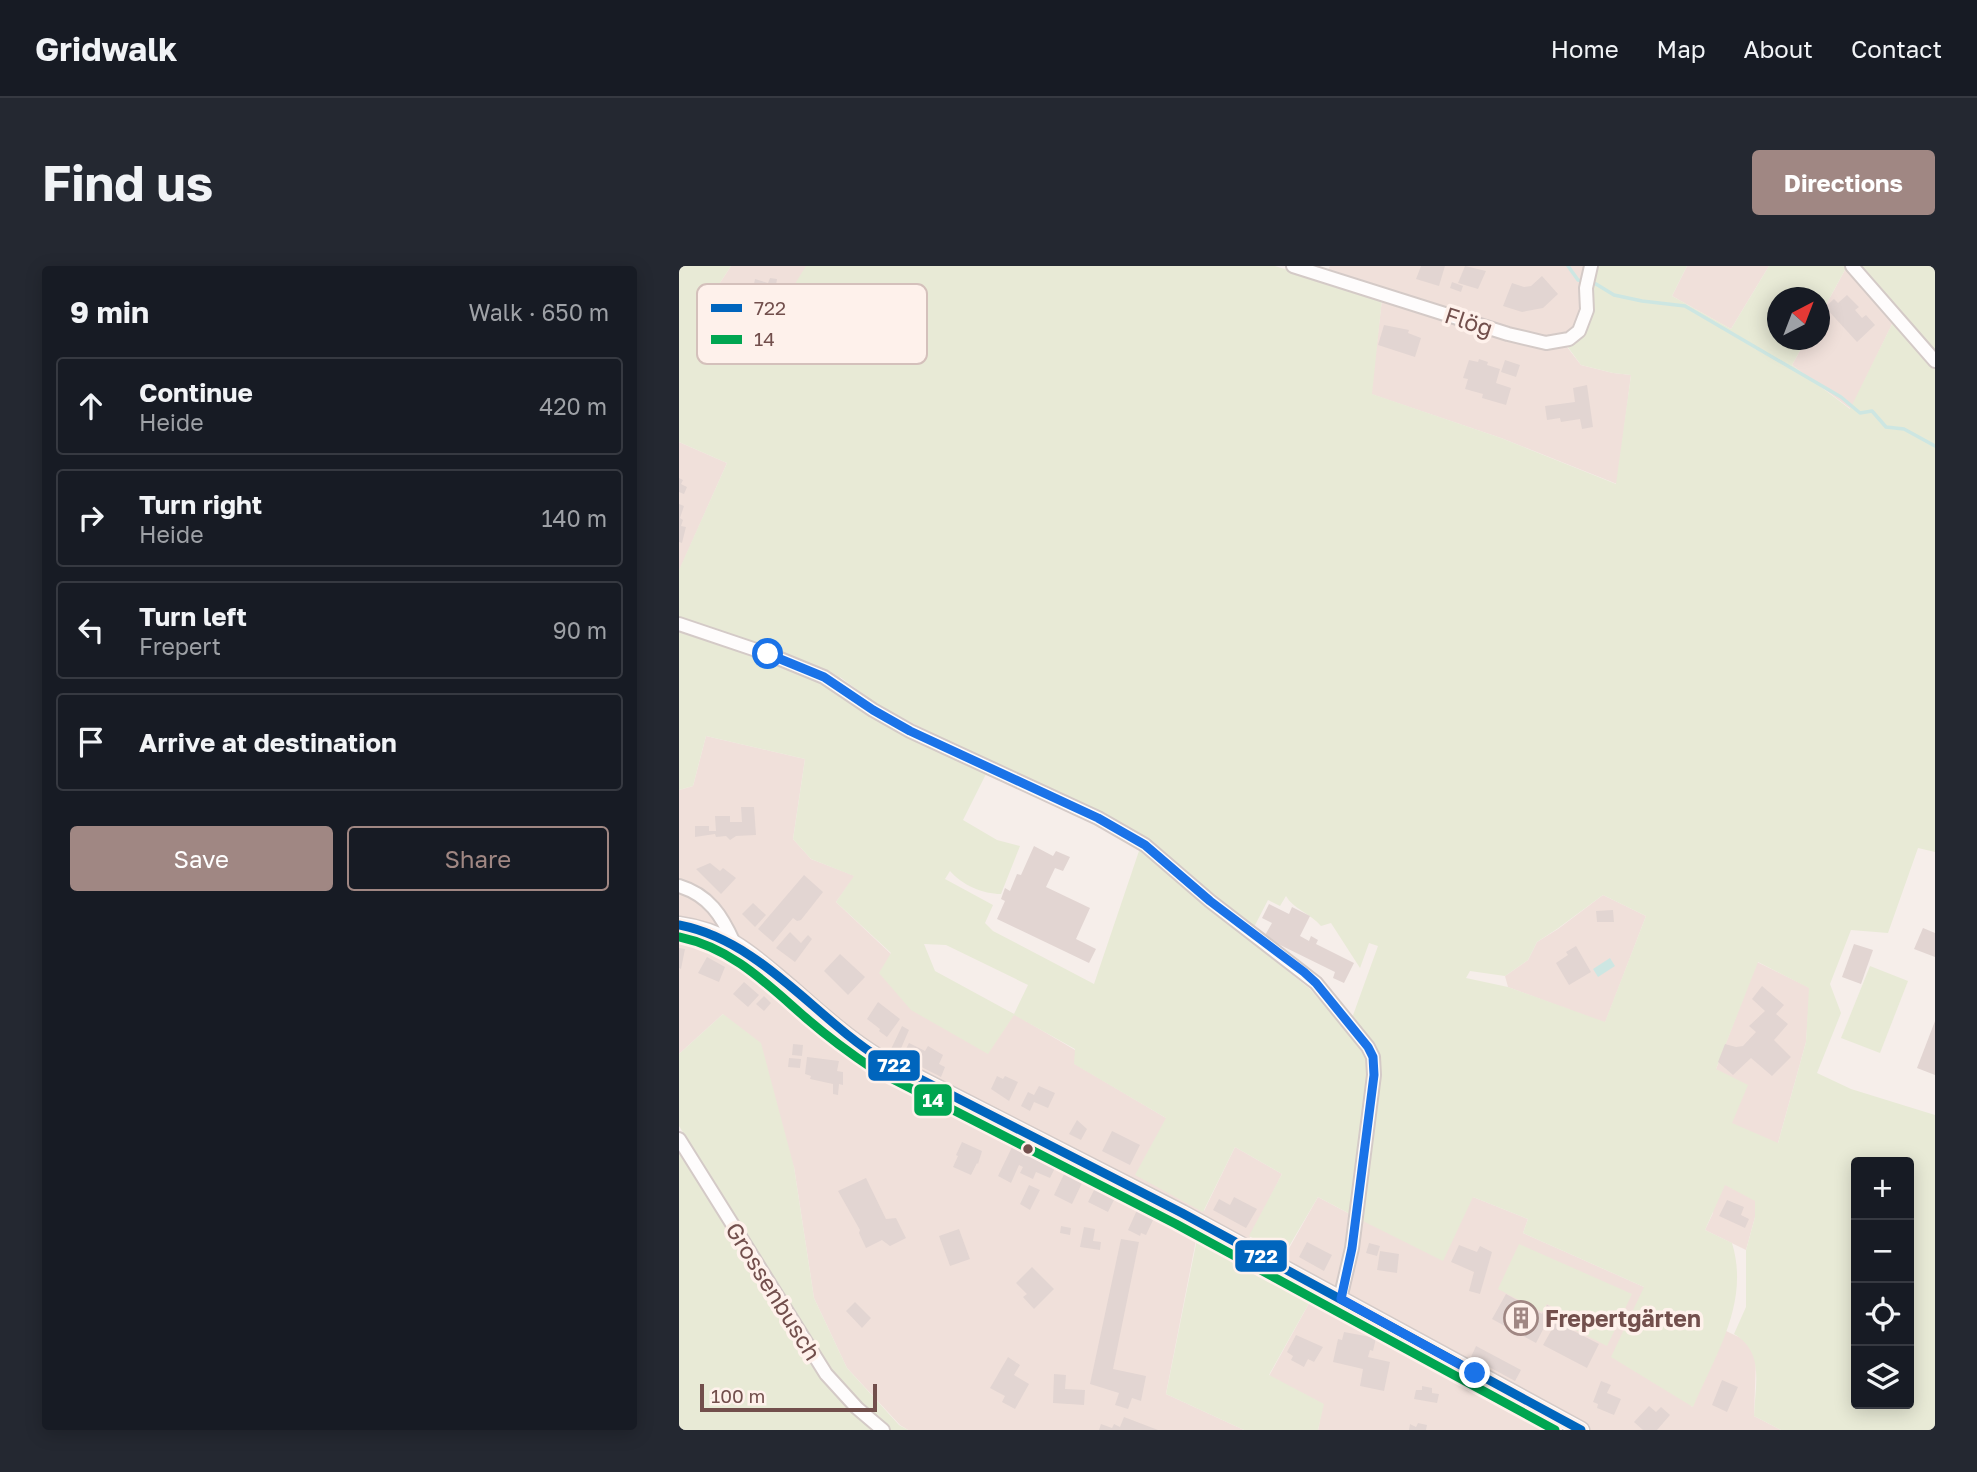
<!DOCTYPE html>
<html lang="en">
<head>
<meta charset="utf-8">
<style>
	body { margin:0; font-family:"Golos Text",sans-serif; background:#242831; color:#f1f3f6 }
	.controls { position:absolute; right:21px; bottom:21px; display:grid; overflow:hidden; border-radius:7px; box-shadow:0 4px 18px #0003 }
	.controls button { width:63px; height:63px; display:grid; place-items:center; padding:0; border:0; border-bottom:2px solid #363941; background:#171b24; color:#f1f3f6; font:35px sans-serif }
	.compass { position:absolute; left:1088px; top:21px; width:63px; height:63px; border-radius:50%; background:#171b24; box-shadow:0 4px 18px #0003; rotate:42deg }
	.scale { position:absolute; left:21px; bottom:18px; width:177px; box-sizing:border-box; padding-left:7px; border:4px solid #724f4c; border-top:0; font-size:19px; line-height:24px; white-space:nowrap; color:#724f4c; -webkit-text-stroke:5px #fef1eb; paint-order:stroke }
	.stop { position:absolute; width:21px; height:21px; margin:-16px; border:5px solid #1a73e8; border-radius:50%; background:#fff }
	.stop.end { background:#1a73e8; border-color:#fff; box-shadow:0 2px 7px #0008 }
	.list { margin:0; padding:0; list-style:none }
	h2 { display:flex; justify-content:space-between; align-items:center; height:91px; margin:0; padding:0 28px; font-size:30px }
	h2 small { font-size:23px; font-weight:400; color:#9ea1a6 }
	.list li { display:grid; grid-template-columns:46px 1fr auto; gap:21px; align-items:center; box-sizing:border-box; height:98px; margin:0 14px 14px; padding:0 14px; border:2px solid #363941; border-radius:7px }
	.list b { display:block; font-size:26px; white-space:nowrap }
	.list p { margin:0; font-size:23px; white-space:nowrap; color:#9ea1a6 }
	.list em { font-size:23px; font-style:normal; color:#9ea1a6 }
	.actions { display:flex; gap:14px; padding:21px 28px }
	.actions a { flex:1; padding:16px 0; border:2px solid #a08783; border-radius:7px; text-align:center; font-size:24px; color:#a08783 }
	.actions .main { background:#a08783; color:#fff }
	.icon { flex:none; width:38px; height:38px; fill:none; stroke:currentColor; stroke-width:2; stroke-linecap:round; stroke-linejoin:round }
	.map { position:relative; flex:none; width:1256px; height:1164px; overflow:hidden; border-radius:7px }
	header { display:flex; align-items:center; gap:42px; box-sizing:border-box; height:98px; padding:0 35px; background:#171b24; border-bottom:2px solid #363941 }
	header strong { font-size:33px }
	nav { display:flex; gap:38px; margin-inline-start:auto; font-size:24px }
	.intro { display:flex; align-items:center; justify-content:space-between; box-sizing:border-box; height:168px; padding:0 42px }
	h1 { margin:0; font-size:49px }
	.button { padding:18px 32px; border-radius:7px; background:#a08783; color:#fff; font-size:24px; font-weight:700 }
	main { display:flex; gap:42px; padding:0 42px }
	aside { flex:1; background:#171b24; border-radius:7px; box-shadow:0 4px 18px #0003 }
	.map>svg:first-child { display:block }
</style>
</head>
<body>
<header>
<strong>Gridwalk</strong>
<nav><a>Home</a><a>Map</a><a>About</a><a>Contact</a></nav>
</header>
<div class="intro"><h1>Find us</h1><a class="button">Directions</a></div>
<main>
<aside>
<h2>9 min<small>Walk · 650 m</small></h2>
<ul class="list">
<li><svg class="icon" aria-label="ahead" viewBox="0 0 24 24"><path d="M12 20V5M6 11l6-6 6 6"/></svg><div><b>Continue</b><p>Heide</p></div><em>420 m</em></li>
<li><svg class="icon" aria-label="right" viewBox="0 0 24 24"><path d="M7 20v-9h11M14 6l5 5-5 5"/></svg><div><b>Turn right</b><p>Heide</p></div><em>140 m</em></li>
<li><svg class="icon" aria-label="left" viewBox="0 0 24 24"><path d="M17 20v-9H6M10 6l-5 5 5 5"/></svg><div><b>Turn left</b><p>Frepert</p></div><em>90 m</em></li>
<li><svg class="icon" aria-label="arrive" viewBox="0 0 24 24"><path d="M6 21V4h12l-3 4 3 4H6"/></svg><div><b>Arrive at destination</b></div></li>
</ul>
<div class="actions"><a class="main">Save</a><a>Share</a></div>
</aside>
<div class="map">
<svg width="1256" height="1164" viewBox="0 0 1256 1164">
	<rect width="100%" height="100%" fill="#f6eeea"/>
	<!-- residential -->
	<g fill="#f0e0da">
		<path d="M 52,0 L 128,0 L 86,66 L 21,47 Z"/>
		<path d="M 651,0 L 907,0 L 904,43 L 897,61 L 881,72 L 902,99 L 934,107 L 952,109 L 938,218 L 822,172 L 692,128 L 703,33 L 643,14 Z"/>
		<path d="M 1008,0 L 1090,0 L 1052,63 L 993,30 Z"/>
		<path d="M 1168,0 L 1215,54 L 1172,143 L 1113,99 L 1127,74 L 1140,74 L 1141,50 Z"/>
		<path d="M 0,176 L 48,197 L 0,305 Z"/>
		<path d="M 27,470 L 126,493 L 114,573 L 132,593 L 176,610 L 157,636 L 212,688 L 335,748 L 396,784 L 396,798 L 487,852 L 525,945 L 556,881 L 603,908 L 561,991 L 518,969 L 487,1128 L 565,1164 L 229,1164 L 221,1159 L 168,1102 L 135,1032 L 115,901 L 44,748 L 0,788 L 0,524 L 14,520 Z"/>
		<path d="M 924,629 L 967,650 L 926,757 L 829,721 L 826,710 L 849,694 L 858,676 L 879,663 Z"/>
		<path d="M 1078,696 L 1131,722 L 1127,776 L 1099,877 L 1076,934 L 1076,951 L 1067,984 L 1026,964 L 1034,947 L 1014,863 Z"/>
		<path d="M 639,931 L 682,954 L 794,931 L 849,953 L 844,967 L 965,1021 L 1013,1141 L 1047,1065 L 1066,1074 L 1077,1093 L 1075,1150 L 1102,1164 L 639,1164 L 644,1138 L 590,1110 L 634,1030 L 595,1009 Z"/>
	</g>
	<!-- green -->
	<g fill="#e8ead6" fill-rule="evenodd">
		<path d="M 0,0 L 52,0 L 21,47 L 86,66 L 127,0 L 596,0 L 703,33 L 693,128 L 822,172 L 937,218 L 952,109 L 934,107 L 902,99 L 888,80 C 926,54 906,37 918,0 L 1008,0 L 993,30 L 1052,63 L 1090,0 L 1168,0 L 1141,50 L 1140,32 L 1098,32 L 1098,74 L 1127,74 L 1113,99 L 1171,143 L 1215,54 L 1177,0 L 1256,0 L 1256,586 L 1239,582 L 1209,667 L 1172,664 L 1151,718 L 1162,747 L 1138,807 L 1172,823 L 1256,849 L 1256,1164 L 1102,1164 L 1075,1150 C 1076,1119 1086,1086 1055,1068 L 1067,1041 L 1067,984 L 1076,951 L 1076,935 L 1046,919 L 1026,964 L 1053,977 C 1071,1036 1037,1088 1014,1141 L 932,1091 L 965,1021 L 844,967 L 849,953 L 794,931 L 764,995 L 682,954 L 701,796 L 698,782 L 673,752 L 699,680 L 690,677 L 681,702 L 652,657 L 642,660 C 631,647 614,643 607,630 L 601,640 L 589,634 L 573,665 L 475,579 L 304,494 L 199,439 L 161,411 L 167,432 L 269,490 L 307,508 L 284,554 L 318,574 L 341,580 L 322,628 C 304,628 283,619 271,605 L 266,613 L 314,639 L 306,657 L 314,665 L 415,718 L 461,582 L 528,640 L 631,723 L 669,766 L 689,795 L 689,810 L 671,948 L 639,931 L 605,989 L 570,970 L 603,908 L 556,881 L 524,946 L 456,909 L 487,852 L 395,798 L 396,783 L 335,749 L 309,788 L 232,744 L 200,707 L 212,687 L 157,636 L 175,610 L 132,593 L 114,573 L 126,493 L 27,470 L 14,520 L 0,524 L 0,304 L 48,197 L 0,176 ZM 924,629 L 967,650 L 926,756 L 829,721 L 787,712 L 791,705 L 826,710 L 849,694 L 858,676 L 878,663 ZM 245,678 L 267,679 L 349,719 L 335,748 L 256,705 ZM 1079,696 L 1130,722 L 1127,776 L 1099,877 L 1053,857 L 1069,819 L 1037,803 ZM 1177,896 L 1230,896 L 1230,1138 L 1177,1138 Z"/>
		<path d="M 1191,700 L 1229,715 L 1201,787 L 1162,772 Z"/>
		<path d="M 44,748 L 82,777 L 115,901 L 135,1032 L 168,1102 L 220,1159 L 229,1164 L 0,1164 L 0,882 L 10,876 L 0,860 L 0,788 Z"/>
		<path d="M 519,968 L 634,1030 L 590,1109 L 645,1138 L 639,1164 L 565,1164 L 487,1128 Z"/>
		<path d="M 840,978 L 953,1028 L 928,1080 L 883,1057 L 888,1049 L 868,1038 L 863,1046 L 819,1023 Z"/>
	</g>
	<!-- water -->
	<path fill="#cde6e2" d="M 931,692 L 936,700 L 919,711 L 914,703 Z"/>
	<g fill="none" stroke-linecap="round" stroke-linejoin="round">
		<!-- stream -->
		<path stroke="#cde6e2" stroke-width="3.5" d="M 889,0 L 899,14 L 917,18 L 935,29 L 963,35 L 1006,40 L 1162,131 L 1181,147 L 1193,145 L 1207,161 L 1225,163 L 1256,180"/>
	</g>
	<!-- building -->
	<g fill="#e2d5d2">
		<path d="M 742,0 L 766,0 L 760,20 L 737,13 Z"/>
		<path d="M 786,0 L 807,5 L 799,23 L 779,17 Z"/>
		<path d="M 863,10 L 879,28 L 864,42 L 843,46 L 824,40 L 833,17 L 845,21 L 852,20 Z"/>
		<path d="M 91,12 L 98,13 L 97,19 L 92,18 L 90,24 L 88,24 L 85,33 L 89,34 L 87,41 L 70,37 L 73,27 L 68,26 L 71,17 L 75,18 L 76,13 L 89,17 Z"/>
		<path d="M 773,16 L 784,20 L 782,26 L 771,22 Z"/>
		<path d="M 1168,29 L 1180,41 L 1176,44 L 1183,52 L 1187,49 L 1196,59 L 1178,76 L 1146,41 L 1155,33 L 1159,37 Z"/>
		<path d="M 705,59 L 730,64 L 729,67 L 742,72 L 736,91 L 699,79 Z"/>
		<path d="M 800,93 L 809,96 L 808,99 L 821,103 L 817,117 L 832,122 L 827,139 L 803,132 L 804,128 L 786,123 L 789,113 L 784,112 L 790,94 L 799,96 Z"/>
		<path d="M 826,94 L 841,99 L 837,111 L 822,106 Z"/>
		<path d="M 908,119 L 914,161 L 903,163 L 901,153 L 882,156 L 881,152 L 868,154 L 866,140 L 896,136 L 894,122 Z"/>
		<path d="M 0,212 L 4,214 L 2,218 L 8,221 L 5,228 L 0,226 Z"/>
		<path d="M 0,238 L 5,240 L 1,252 L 4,254 L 2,260 L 7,261 L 3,277 L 0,276 Z"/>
		<path d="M 62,541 L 75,541 L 77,569 L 57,570 L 51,574 L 47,570 L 37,571 L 36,568 L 16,571 L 16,560 L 30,560 L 30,565 L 37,565 L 36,550 L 51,550 L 51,556 L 63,556 Z"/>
		<path d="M 355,580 L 374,590 L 377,585 L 391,591 L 384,605 L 376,602 L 367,621 L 411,642 L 397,673 L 417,683 L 410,697 L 318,653 L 326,635 L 322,633 L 326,622 L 331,625 L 338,608 L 342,609 Z"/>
		<path d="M 31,597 L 41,605 L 44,602 L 57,612 L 42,628 L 17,603 Z"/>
		<path d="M 125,609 L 144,626 L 122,654 L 118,655 L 114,652 L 94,676 L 79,663 Z"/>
		<path d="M 74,637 L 87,649 L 76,661 L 63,648 Z"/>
		<path d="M 590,638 L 610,648 L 613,641 L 631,650 L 621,670 L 630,675 L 632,670 L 639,674 L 637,678 L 675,697 L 665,717 L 654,712 L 656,706 L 585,671 L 593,657 L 583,652 Z"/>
		<path d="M 934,644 L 935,656 L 918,656 L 917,645 Z"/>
		<path d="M 1244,662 L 1256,667 L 1256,691 L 1235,683 Z"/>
		<path d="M 111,666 L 122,677 L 129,669 L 133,673 L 116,696 L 97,682 Z"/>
		<path d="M 1175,678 L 1194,684 L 1182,718 L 1163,711 Z"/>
		<path d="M 897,680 L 912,706 L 890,719 L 877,697 L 889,689 L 887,686 Z"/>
		<path d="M 0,682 L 6,683 L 2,703 L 0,702 Z"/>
		<path d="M 161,688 L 186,711 L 169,729 L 145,705 Z"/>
		<path d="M 28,691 L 46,701 L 40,716 L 19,707 Z"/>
		<path d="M 65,716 L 80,729 L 69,741 L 54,728 Z"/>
		<path d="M 1083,720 L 1105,739 L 1097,748 L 1109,758 L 1095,774 L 1112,791 L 1093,810 L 1072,792 L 1054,809 L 1039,796 L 1046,778 L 1057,781 L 1064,780 L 1077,766 L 1070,760 L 1086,745 L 1073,733 Z"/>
		<path d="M 85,730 L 92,737 L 85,745 L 77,738 Z"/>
		<path d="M 199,736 L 221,753 L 208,771 L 200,765 L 201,763 L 188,753 Z"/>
		<path d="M 1256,755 L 1256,809 L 1238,802 Z"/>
		<path d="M 223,760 L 230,764 L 220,787 L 212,783 Z"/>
		<path d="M 230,777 L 246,785 L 249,780 L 264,789 L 260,798 L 266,801 L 262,811 L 223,791 Z"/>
		<path d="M 114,778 L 124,779 L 123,790 L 113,789 Z"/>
		<path d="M 128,791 L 160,795 L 158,805 L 164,806 L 164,819 L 160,818 L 159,829 L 154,828 L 154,818 L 131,813 L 132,810 L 126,808 Z"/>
		<path d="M 110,792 L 122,793 L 121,802 L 109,801 Z"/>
		<path d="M 318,810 L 324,813 L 326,810 L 339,816 L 330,835 L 312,823 Z"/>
		<path d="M 360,820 L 376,827 L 369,842 L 355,836 L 351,845 L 342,840 L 349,826 L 355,829 Z"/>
		<path d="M 398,854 L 408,863 L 402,874 L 390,868 Z"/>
		<path d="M 433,865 L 461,879 L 451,899 L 423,885 Z"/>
		<path d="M 283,876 L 303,885 L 299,898 L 298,897 L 292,909 L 274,901 L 279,890 L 277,889 Z"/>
		<path d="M 334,879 L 377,900 L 371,912 L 357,906 L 354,913 L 341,907 L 344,901 L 340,899 L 332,917 L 319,910 Z"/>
		<path d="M 387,904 L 405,913 L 393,938 L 375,929 Z"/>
		<path d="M 187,912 L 207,953 L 217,952 L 227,972 L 211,980 L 203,974 L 187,982 L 180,967 L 181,964 L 159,925 Z"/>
		<path d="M 350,919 L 361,924 L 351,944 L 341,938 Z"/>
		<path d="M 417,920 L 437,930 L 429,946 L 409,936 Z"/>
		<path d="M 555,931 L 578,943 L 567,962 L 534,944 L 540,933 L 551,939 Z"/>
		<path d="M 1048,934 L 1065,941 L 1062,949 L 1070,953 L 1066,962 L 1040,950 Z"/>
		<path d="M 458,944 L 475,952 L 467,969 L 462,967 L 461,970 L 449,964 Z"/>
		<path d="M 382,960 L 392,962 L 391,969 L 381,967 Z"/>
		<path d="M 405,961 L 416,963 L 414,975 L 422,976 L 421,984 L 401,981 Z"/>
		<path d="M 280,963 L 291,993 L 271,1000 L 260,970 Z"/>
		<path d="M 442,973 L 460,976 L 434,1103 L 467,1110 L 462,1135 L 453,1132 L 449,1143 L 436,1139 L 440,1127 L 411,1118 Z"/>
		<path d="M 628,976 L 653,989 L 645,1005 L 620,991 Z"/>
		<path d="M 690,977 L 701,980 L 698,990 L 687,987 Z"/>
		<path d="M 780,979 L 798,986 L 801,980 L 813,986 L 801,1028 L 790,1025 L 795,1006 L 772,996 Z"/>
		<path d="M 701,985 L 720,988 L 718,1007 L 698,1004 Z"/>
		<path d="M 353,1001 L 375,1023 L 355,1043 L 344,1031 L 348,1028 L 337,1017 Z"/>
		<path d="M 827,1028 L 863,1048 L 868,1039 L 886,1049 L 881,1058 L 920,1078 L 908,1102 L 864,1079 L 877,1056 L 870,1052 L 857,1077 L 813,1053 Z"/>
		<path d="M 176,1036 L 192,1052 L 183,1062 L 167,1045 Z"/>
		<path d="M 665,1066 L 697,1072 L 694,1085 L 691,1084 L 689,1091 L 711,1096 L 705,1125 L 681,1120 L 684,1103 L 654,1096 L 659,1073 L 663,1074 Z"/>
		<path d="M 617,1069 L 644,1081 L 635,1096 L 629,1093 L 625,1101 L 612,1094 L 614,1090 L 608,1086 Z"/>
		<path d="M 797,1080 L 842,1104 L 836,1115 L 792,1091 Z"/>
		<path d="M 329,1091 L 341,1099 L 335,1109 L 350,1118 L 336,1143 L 323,1136 L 326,1130 L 311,1122 Z"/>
		<path d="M 375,1108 L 387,1109 L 386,1123 L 406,1124 L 405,1139 L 374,1137 Z"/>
		<path d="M 1043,1114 L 1059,1121 L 1048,1146 L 1033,1139 Z"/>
		<path d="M 922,1115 L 932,1119 L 928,1127 L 942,1133 L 935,1149 L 918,1142 L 919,1138 L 914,1136 Z"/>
		<path d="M 743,1120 L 753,1122 L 753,1127 L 760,1128 L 758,1137 L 735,1133 L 737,1124 L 743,1124 Z"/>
		<path d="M 970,1140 L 977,1146 L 982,1141 L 991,1149 L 978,1164 L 964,1164 L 955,1156 Z"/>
		<path d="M 445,1151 L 479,1164 L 420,1164 L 422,1158 L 433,1162 L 435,1158 L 441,1161 Z"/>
		<path d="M 739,1157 L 748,1159 L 747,1164 L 730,1164 L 731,1158 L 737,1161 Z"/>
	</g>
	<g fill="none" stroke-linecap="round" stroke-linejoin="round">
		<!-- minor casing -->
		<g stroke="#d4cac7" stroke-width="16">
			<g id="minor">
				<path d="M 614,0 L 829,68 L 867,77 L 890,73 L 900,65 L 908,44 L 907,22 L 912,0"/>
				<path d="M 1173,0 L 1256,95"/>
				<path d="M 0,358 L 89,388 L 145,411 L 194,444 L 231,465 L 419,552 L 466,579 L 531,635 L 637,717 L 689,781 L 694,791 L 695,809 L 673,982 L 661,1033"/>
				<path d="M 0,620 C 30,629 43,650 55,677"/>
				<path d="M 0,873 L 147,1108 L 178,1142 L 204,1164"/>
			</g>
		</g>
		<!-- tertiary casing -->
		<g stroke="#d4cac7" stroke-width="19">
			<path id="tertiary" d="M 0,659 C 51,666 75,691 112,722 C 140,747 169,773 202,793 L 503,947 L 902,1164"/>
		</g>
		<!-- minor -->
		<use href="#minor" stroke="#fefcfc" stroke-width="12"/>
		<!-- tertiary -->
		<use href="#tertiary" stroke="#fefcfc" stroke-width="16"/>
		<!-- bus-1 casing -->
		<g stroke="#fef1eb" stroke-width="14">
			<path id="bus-1" d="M 0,659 C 82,675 134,750 202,793 L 503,947 L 902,1164"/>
		</g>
		<!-- bus-2 casing -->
		<g stroke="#fef1eb" stroke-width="14">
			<path id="bus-2" d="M 0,671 C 53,682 88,718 127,752 C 149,771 172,788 196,804 L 497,958 L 876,1164"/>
		</g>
		<!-- bus-1 -->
		<use href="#bus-1" stroke="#0065bd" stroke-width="9"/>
		<!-- bus-2 -->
		<use href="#bus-2" stroke="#00a651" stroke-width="9"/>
	</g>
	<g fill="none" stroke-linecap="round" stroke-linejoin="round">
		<!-- route -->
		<path stroke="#1a73e8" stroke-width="9" d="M 89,388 L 145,411 L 194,444 L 231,465 L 419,552 L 466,579 L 531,635 L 625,706 L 637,717 L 689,781 L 694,791 L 695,809 L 673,982 L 662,1033 L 796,1107"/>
	</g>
	<!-- icons -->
	<defs>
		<g id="building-ring" transform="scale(1.75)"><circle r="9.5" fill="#fef1eb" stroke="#a08783" stroke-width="1.5"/><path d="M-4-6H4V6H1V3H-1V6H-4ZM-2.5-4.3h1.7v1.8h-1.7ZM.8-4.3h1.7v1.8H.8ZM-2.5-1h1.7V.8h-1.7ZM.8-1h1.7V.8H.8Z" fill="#a08783"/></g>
	</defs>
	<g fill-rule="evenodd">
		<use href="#building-ring" x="842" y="1052"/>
	</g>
	<!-- markers -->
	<circle fill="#724f4c" stroke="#fef1eb" stroke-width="2.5" cx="349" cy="883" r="6"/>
	<g text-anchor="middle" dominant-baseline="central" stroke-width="7" stroke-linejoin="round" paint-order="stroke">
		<!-- street labels -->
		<g font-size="23" fill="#724f4c" stroke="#fef1eb">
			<text transform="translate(790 55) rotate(18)">Flög</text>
			<text transform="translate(95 1025) rotate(58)">Grossenbusch</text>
		</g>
		<!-- poi labels -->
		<g font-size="23" font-weight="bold" fill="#724f4c" stroke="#fef1eb" text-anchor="start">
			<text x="866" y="1052">Frepertgärten</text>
		</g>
	</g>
	<!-- legend -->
	<rect x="18" y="18" width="230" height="80" rx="10" fill="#fef1eb" stroke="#d4c0bb" stroke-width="2"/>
	<rect x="32" y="38" width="31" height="8" fill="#0065bd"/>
	<rect x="32" y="69" width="31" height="9" fill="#00a651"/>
	<g font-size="19" fill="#724f4c">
		<text x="75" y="49">722</text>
		<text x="75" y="80">14</text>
	</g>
	<g stroke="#fef1eb" stroke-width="2.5">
		<rect x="188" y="783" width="54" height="33" rx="7" fill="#0065bd"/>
		<rect x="234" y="817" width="40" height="34" rx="7" fill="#00a651"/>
		<rect x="555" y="973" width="54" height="34" rx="7" fill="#0065bd"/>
	</g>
	<g font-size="19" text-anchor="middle" font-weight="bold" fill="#fff">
		<text x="215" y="806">722</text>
		<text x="254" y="841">14</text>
		<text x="582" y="997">722</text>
	</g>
</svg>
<div class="controls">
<button>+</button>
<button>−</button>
<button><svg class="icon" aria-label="locate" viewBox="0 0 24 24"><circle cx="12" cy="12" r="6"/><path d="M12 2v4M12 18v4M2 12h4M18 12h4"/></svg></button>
<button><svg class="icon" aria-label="layers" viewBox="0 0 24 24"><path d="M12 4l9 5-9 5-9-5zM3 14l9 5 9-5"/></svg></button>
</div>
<svg class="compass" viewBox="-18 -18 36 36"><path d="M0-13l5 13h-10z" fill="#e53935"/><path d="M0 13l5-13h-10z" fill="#9ea1a6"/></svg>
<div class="scale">100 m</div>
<div class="stop" style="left:89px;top:388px"></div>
<div class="stop end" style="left:796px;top:1107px"></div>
</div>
</main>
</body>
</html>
